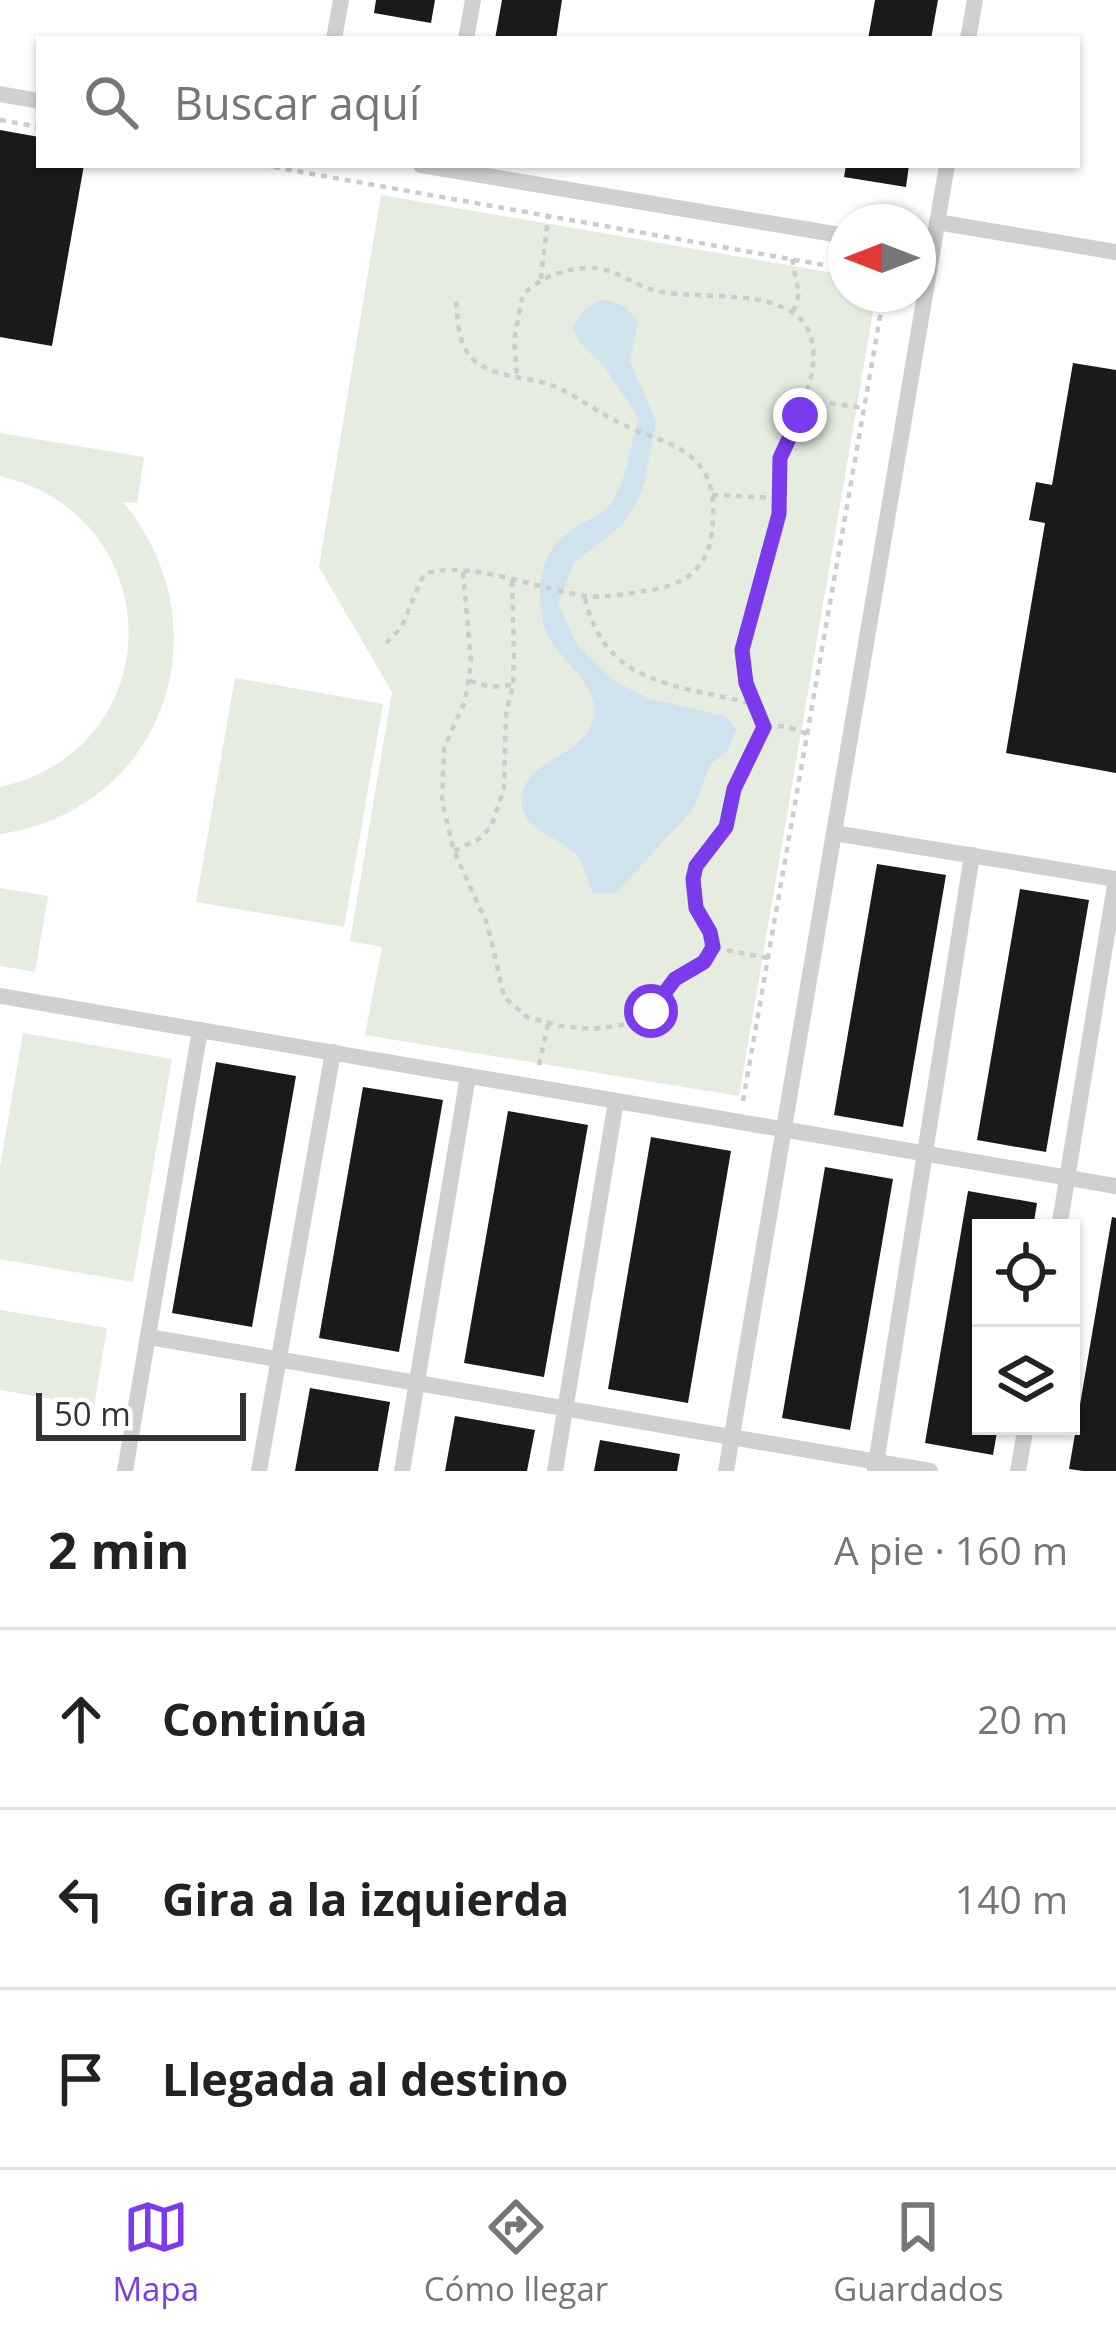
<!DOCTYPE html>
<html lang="es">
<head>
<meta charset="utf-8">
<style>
	body { margin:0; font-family:"Open Sans",sans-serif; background:#f2f2f2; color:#222 }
	.controls { position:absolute; right:36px; bottom:36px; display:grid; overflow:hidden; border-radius:0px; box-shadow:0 3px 9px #0004 }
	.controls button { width:108px; height:108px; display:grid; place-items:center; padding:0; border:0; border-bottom:3px solid #e0e0e0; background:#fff; color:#222; font:60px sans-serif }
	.compass { position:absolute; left:828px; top:204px; width:108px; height:108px; border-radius:50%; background:#fff; box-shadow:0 3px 9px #0004; rotate:270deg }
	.scale { position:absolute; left:36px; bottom:30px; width:210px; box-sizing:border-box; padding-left:12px; border:6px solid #333; border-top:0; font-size:33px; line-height:42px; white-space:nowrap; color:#333; -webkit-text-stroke:9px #fff; paint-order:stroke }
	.stop { position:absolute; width:36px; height:36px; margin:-27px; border:9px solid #7c3aed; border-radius:50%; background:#fff }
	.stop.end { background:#7c3aed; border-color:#fff; box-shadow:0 3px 12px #0008 }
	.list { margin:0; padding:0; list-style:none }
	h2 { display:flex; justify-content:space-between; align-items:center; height:156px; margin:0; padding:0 48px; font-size:51px }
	h2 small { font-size:39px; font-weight:400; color:#767676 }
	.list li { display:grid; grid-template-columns:78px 1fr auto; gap:36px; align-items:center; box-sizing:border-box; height:180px; padding:0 48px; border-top:3px solid #e0e0e0 }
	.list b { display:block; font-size:45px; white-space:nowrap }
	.list em { font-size:39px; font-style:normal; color:#767676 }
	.icon { flex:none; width:66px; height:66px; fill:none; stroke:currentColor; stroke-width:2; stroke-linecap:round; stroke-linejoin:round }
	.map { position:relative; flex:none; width:1116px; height:1471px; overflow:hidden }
	.search { position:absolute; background:#fff; box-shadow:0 3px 9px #0004; left:36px; right:36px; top:36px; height:132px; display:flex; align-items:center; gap:30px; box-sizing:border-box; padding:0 42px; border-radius:0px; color:#767676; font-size:45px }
	.sheet { height:696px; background:#fff }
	nav { display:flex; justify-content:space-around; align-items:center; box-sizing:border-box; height:168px; border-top:3px solid #e0e0e0; background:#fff; font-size:33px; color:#767676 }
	nav a { display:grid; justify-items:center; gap:6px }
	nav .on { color:#7c3aed }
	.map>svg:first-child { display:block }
</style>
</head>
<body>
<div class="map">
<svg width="1116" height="1471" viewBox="0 0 1116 1471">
	<rect width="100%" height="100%" fill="#fff"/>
	<!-- green -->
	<g fill="#e6ecdf">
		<path d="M 381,195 L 846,275 L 846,294 L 876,294 L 739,1096 L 365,1035 L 382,947 L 350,941 L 392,692 L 319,567 Z"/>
		<path d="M 0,433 L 144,457 L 137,503 L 123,502 C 227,627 164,810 0,834 L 0,787 C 172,749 171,516 0,476 Z"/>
		<path d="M 235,678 L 383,704 L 344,927 L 196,902 Z"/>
		<path d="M 0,888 L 48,896 L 35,972 L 0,966 Z"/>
		<path d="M 23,1033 L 172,1059 L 133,1282 L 0,1259 L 0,1167 Z"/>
		<path d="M 0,1310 L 107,1328 L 94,1406 L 0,1390 Z"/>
	</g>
	<!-- water -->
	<path fill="#cfe2ee" d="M 601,299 L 624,306 L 638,321 L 630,361 L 656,421 L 645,480 L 638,501 L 622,525 L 574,563 L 558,604 L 577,645 L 614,681 L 650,699 L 725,716 L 736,729 L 728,750 L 710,765 L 693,809 L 615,894 L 594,894 C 586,882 585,863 575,853 C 557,836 516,828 522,795 C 528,757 587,757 594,716 C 600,679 550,657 543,622 C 535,583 542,546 578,526 C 591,518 606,513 614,499 C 628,476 629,445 639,420 C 630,403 618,388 607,371 C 596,353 578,349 573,326 L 584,310 Z"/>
	<!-- building -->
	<g fill="#1a1a1a">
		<path d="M 376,0 L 435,0 L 431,23 L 374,13 Z"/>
		<path d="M 502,0 L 562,0 L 556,39 L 495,39 Z"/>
		<path d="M 875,0 L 938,0 L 931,39 L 868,39 Z"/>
		<path d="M 0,130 L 39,137 L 39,165 L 84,165 L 52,346 L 0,337 Z"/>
		<path d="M 846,165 L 909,165 L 906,187 L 844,177 Z"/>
		<path d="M 1073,363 L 1116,370 L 1116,773 L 1006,753 L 1045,523 L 1029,520 L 1036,482 L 1052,485 Z"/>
		<path d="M 877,864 L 946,875 L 903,1127 L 834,1115 Z"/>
		<path d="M 1020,889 L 1089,900 L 1046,1152 L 977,1140 Z"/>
		<path d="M 216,1062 L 296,1076 L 252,1327 L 172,1313 Z"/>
		<path d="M 363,1087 L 443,1100 L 399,1352 L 319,1338 Z"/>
		<path d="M 508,1111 L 588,1125 L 544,1377 L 464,1363 Z"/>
		<path d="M 651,1137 L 731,1151 L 688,1403 L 608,1389 Z"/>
		<path d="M 825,1167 L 893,1179 L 850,1430 L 782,1418 Z"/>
		<path d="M 968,1191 L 1037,1203 L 1033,1228 L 981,1228 L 981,1426 L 998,1426 L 993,1455 L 925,1443 Z"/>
		<path d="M 1112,1217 L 1116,1218 L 1116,1471 L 1083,1471 L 1069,1469 Z"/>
		<path d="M 310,1388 L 390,1402 L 378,1471 L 295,1471 Z"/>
		<path d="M 455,1416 L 535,1430 L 527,1471 L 445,1471 Z"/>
		<path d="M 600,1440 L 680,1454 L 677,1471 L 594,1471 Z"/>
	</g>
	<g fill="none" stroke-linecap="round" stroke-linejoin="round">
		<!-- path -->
		<g stroke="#cdcdcd" stroke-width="4.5" stroke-dasharray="6 6" stroke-linecap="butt">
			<path d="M 0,120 L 39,127"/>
			<path d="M 262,165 L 846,269"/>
			<path d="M 792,259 L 799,294 L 793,312"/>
			<path d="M 541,279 L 548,216"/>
			<path d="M 806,400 L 864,408"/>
			<path d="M 712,495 L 778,498"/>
			<path d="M 463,572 L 471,663 L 465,701 L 444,748 L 442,801 L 454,851 L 488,926 L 504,997 L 527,1017 L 561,1026 L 592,1029 L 638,1023 L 675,979 L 703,962 L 713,947 L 710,932 L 696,909 L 693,879 L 696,866 L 726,827 L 733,789 L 764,727 C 720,636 764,604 778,516 C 781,495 776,473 782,453 C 792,417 816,389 813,349 C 808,281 703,302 657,291 C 633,286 616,267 589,268 C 562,269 544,276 523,294 L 514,340 L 517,377"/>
			<path d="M 585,598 C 605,687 678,684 753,704"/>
			<path d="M 386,643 L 401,628 L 424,574 C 469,559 540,590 587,596 C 607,598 630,593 651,590 C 700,582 715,554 713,506 C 711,445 658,443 618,422 C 593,410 571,391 545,383 C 520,376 486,376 469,355 C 458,341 458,319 456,302"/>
			<path d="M 470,681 L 491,687 L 511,685"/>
			<path d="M 766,727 L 786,726 L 807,734"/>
			<path d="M 454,851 L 479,839 L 491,827 L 504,789 L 506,714 L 513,685 L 514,654 L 512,581"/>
			<path d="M 715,948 L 768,958"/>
			<path d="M 539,1065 L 548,1024"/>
			<path d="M 743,1101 L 884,294"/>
		</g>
		<!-- service -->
		<g stroke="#d0d0d0" stroke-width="16">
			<path d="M 334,39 L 341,0"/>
			<path d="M 466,39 L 473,0"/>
			<path d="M 968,39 L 975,0"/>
			<path d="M 0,94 L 39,101"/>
			<path d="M 421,165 L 846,236"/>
			<path d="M 937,222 L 1116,252"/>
			<path d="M 834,833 L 1116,879 L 1059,1228"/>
			<path d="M 0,996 L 1116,1186"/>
			<path d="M 149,1337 L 930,1471"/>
			<path d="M 875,1470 L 972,855"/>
			<path d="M 125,1471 L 200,1030"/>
			<path d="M 259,1471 L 333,1052"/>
			<path d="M 402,1471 L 468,1076"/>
			<path d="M 555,1471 L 616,1101"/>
			<path d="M 726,1471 L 947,165"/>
			<path d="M 1018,1471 L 1026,1426"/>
		</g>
	</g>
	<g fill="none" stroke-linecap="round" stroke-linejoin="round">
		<!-- route -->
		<path stroke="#7c3aed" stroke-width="15" d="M 651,1011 L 675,979 L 704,962 L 713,947 L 710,932 L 696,908 L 693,879 L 696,866 L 726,827 L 734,789 L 764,727 L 746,683 L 742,650 L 779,514 L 780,458 L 800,415"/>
	</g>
</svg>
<div class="controls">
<button><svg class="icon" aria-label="locate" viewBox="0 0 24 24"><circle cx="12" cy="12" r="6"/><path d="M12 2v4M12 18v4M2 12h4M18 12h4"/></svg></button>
<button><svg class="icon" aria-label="layers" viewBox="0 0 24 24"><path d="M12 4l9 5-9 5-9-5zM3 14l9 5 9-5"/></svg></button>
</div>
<svg class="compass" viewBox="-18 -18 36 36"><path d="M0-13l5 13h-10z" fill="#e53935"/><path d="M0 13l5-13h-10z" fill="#767676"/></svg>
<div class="scale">50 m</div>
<div class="stop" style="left:651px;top:1011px"></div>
<div class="stop end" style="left:800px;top:415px"></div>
<div class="search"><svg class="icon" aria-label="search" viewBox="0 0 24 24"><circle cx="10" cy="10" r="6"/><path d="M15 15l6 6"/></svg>Buscar aquí</div>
</div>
<section class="sheet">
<h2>2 min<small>A pie · 160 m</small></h2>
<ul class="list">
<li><svg class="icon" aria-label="ahead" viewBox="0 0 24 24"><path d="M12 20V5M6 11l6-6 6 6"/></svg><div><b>Continúa</b></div><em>20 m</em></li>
<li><svg class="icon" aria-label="left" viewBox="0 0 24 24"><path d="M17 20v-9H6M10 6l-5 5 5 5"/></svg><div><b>Gira a la izquierda</b></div><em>140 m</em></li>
<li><svg class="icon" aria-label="arrive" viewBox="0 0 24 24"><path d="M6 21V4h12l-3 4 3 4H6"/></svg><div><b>Llegada al destino</b></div></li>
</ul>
</section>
<nav>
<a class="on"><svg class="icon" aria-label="map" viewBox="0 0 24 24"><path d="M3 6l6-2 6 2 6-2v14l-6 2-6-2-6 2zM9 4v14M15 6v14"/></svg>Mapa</a>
<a><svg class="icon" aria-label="directions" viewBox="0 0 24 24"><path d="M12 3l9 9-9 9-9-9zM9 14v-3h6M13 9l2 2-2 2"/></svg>Cómo llegar</a>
<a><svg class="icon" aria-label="saved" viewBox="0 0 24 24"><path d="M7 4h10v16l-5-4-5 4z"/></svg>Guardados</a>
</nav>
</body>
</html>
